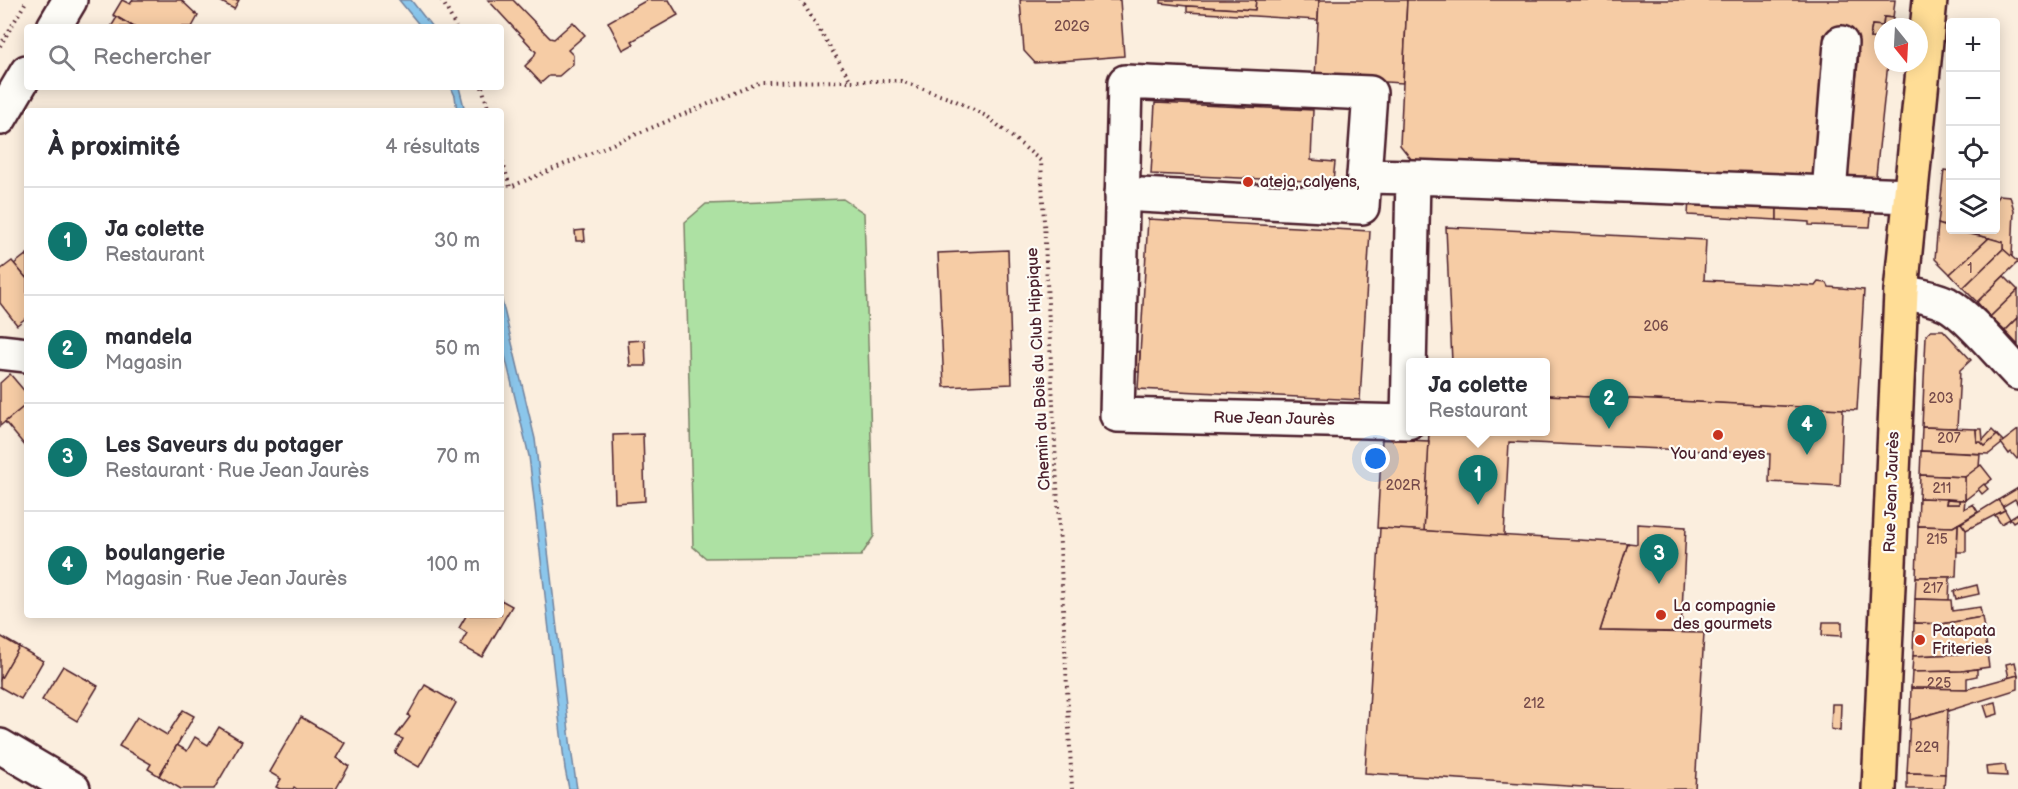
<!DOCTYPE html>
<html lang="fr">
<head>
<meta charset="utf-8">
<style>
	body { margin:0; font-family:"Balsamiq Sans",sans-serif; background:#f7f7f7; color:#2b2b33 }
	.controls { position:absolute; right:18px; top:18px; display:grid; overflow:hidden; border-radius:6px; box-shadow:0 3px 15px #0003 }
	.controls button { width:54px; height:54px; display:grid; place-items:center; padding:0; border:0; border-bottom:2px solid #e1e1e2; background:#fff; color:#2b2b33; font:30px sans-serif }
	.compass { position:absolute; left:1874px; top:18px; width:54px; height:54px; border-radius:50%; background:#fff; box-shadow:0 3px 15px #0003; rotate:162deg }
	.you { position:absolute; left:1376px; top:459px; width:21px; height:21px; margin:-15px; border:4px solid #fff; border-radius:50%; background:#1a73e8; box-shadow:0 0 0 9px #1a73e833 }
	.badge { display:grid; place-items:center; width:39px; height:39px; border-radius:50%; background:#0f766e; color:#fff; font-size:20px; font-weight:700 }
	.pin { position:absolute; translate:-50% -50px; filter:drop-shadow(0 2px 3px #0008) }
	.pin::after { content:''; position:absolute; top:32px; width:21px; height:18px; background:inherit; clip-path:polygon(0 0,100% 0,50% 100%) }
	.popup { position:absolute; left:1406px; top:358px; width:144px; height:78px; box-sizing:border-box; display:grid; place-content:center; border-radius:6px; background:#fff; filter:drop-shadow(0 2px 4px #0005); font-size:20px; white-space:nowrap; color:#7c7c81 }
	.popup b { font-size:22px; color:#2b2b33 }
	.popup::after { content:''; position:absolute; left:50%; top:100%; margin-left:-12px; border:12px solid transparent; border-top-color:#fff }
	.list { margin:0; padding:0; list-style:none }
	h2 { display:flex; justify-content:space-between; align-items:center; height:78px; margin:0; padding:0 24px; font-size:26px }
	h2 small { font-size:20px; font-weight:400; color:#7c7c81 }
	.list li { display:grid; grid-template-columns:39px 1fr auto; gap:18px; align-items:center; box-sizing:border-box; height:108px; padding:0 24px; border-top:2px solid #e1e1e2 }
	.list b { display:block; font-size:22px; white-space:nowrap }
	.list p { margin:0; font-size:20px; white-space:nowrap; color:#7c7c81 }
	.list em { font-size:20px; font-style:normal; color:#7c7c81 }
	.icon { flex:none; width:33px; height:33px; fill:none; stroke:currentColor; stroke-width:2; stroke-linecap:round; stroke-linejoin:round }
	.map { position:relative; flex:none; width:2018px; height:789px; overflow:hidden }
	.search { position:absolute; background:#fff; box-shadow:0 3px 15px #0003; left:24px; top:24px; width:480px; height:66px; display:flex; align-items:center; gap:15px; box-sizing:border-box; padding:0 21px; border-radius:6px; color:#7c7c81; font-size:22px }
	.panel { position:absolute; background:#fff; box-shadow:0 3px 15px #0003; left:24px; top:108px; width:480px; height:510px; border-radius:6px }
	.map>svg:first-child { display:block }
</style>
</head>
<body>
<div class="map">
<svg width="2018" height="789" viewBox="0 0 2018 789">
	<rect width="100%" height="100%" fill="#fbeede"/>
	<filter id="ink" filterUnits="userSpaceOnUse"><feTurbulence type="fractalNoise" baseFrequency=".0167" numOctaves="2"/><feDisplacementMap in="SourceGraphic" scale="12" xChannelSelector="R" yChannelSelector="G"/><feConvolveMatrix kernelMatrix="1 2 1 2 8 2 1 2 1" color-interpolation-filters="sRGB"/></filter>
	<g filter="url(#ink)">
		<!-- green -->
		<path fill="#ade1a3" stroke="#7c8067" stroke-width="1.5" d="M 843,199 L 864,213 L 874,536 L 861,556 L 706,558 L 693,547 L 685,222 L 706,204 Z"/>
		<!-- water -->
		<g fill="#8bc6eb" stroke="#71839e" stroke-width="1.5">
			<path d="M 399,0 L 411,0 L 432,27 L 421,27 Z"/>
			<path d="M 451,87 L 459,87 L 465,111 L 457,111 L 455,96 Z"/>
			<path d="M 501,297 L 535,439 L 571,749 L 577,789 L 569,789 L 565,769 L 529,456 L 501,339 Z"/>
		</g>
		<!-- building -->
		<g fill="#f6cca5" stroke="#4a1f2b" stroke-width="1.5">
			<path d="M 122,0 L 130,4 L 133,0 L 181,0 L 198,16 L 192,27 L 134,27 L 113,15 Z"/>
			<path d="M 218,0 L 239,0 L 234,9 Z"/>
			<path d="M 488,0 L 513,0 L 550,38 L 554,39 L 573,22 L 585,35 L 568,50 L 573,55 L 573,64 L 559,76 L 549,76 L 541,83 L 525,66 L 533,58 L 536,52 Z"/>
			<path d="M 647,0 L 669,0 L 678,15 L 632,41 L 634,44 L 623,50 L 608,22 Z"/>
			<path d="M 1020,0 L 1120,0 L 1124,56 L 1035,63 L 1024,51 Z"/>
			<path d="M 1161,0 L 1256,0 L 1255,10 L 1187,6 L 1161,3 Z"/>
			<path d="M 1256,0 L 1319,0 L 1318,20 L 1187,12 L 1187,6 L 1255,10 Z"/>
			<path d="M 1319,0 L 1407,0 L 1403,83 L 1315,78 Z"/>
			<path d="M 1407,0 L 1895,0 L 1893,18 L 1884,17 L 1883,26 L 1872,25 L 1870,38 L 1883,39 L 1883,63 L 1888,63 L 1875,185 L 1845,181 L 1859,53 L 1855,52 L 1856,37 L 1824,34 L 1817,176 L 1810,183 L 1415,164 L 1400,145 Z"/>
			<path d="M 117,17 L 134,27 L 111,27 Z"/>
			<path d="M 1884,17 L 1893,18 L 1892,27 L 1883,27 L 1883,39 L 1870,38 L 1872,25 L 1883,26 Z"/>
			<path d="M 1155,103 L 1313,110 L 1311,160 L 1335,162 L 1333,182 L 1151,174 Z"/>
			<path d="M 1944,170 L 1950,171 L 1950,228 L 1938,224 Z"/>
			<path d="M 1999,195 L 2010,196 L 2014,210 L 2012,257 L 2003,249 L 2003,242 L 1957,230 L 1996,230 L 1996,199 Z"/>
			<path d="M 1689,199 L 1777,203 L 1777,220 L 1688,215 Z"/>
			<path d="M 1777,203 L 1872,207 L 1870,227 L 1809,225 L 1809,222 L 1777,220 Z"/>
			<path d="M 1148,219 L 1370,231 L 1360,400 L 1138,389 Z"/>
			<path d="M 1938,224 L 1950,228 L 1950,230 L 1989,238 L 1950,274 L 1935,259 Z"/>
			<path d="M 1446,227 L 1706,240 L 1704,280 L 1815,286 L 1818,282 L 1827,283 L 1829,287 L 1864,290 L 1857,410 L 1546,395 L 1546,362 L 1452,362 Z"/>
			<path d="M 584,230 L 585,241 L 576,241 L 575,231 Z"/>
			<path d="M 1989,238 L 2003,242 L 2003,249 L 1963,288 L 1950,274 Z"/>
			<path d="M 2003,249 L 2018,262 L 1977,302 L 1963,288 Z"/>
			<path d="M 1008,250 L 1012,384 L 944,387 L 938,253 Z"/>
			<path d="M 27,254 L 27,279 L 14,264 Z"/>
			<path d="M 12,261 L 27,279 L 27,317 L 17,325 L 0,303 L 0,270 Z"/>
			<path d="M 2004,276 L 2018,290 L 1990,317 L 1977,302 Z"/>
			<path d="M 2018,290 L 2018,318 L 2005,331 L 1990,317 Z"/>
			<path d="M 2018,318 L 2018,345 L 2005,331 Z"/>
			<path d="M 1931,330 L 1943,330 L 1971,360 L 1960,370 L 1957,428 L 1922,427 L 1926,336 Z"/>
			<path d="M 645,340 L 646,366 L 630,366 L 628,341 Z"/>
			<path d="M 1126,351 L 1140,352 L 1139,372 L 1125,371 Z"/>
			<path d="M 10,374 L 27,394 L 27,404 L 0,426 L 0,383 Z"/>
			<path d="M 1546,395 L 1843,409 L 1840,486 L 1769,482 L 1770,454 L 1509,442 L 1504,536 L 1424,531 L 1429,432 L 1546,432 Z"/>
			<path d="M 27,404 L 27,446 L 26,447 L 5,422 Z"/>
			<path d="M 1922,427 L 1976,429 L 1977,442 L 1981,442 L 1985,446 L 1997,435 L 2004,442 L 1989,454 L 1921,451 Z"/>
			<path d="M 1976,429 L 1982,429 L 1983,440 L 1992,430 L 1997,435 L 1985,446 L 1981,442 L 1977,442 Z"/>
			<path d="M 2018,430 L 2018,458 L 2017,459 L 2011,452 L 2009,454 L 2001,443 Z"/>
			<path d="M 643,434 L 645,501 L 615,503 L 613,435 Z"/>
			<path d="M 1382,439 L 1429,441 L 1424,531 L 1377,528 Z"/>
			<path d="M 1921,451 L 1980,454 L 1979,467 L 1965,477 L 1920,475 Z"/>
			<path d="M 1981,465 L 1992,479 L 1965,500 L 1965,477 Z"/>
			<path d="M 1920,475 L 1965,477 L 1965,500 L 1919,498 Z"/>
			<path d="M 1984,484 L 1988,489 L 1982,494 L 1978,489 Z"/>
			<path d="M 2018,488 L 2018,505 L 2015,499 L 2002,507 L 1998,500 Z"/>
			<path d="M 1919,498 L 1947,499 L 1946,504 L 1959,504 L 1959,500 L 1965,500 L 1964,509 L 1973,504 L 1978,512 L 1953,527 L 1918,526 Z"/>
			<path d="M 1947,499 L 1959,500 L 1959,504 L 1946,504 Z"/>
			<path d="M 1998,500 L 2005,510 L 1966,530 L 1961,523 Z"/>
			<path d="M 2005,510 L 2010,519 L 2001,524 L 1995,515 Z"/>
			<path d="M 2018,513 L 2018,519 L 2013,522 L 2010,518 Z"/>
			<path d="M 1961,523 L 1966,530 L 1966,552 L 1957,552 L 1958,524 Z"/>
			<path d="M 1637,524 L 1686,527 L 1681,632 L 1600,631 L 1628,543 L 1637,544 Z"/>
			<path d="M 1958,524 L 1956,577 L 1916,577 L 1918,526 L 1953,527 Z"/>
			<path d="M 1380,528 L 1628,543 L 1600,631 L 1704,633 L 1695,789 L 1614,789 L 1365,773 Z"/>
			<path d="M 1916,577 L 1950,577 L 1949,600 L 1915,599 Z"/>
			<path d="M 1977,585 L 1979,594 L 1956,599 L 1954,591 Z"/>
			<path d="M 1915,599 L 1951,600 L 1952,611 L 1980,607 L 1982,617 L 1942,624 L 1914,623 Z"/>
			<path d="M 501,600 L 512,606 L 482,657 L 460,645 L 467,633 L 459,628 L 466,616 L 464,615 L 501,615 Z"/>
			<path d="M 1982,617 L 1987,648 L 1984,649 L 1985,653 L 1913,656 L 1914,623 L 1942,624 Z"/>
			<path d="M 1823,622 L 1842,622 L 1842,636 L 1822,635 Z"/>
			<path d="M 0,636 L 19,647 L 0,680 Z"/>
			<path d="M 19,647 L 43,661 L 21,699 L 0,687 L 0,680 Z"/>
			<path d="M 1987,653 L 1989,667 L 1962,671 L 1912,672 L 1913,656 Z"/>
			<path d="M 2015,662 L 2018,675 L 2009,678 L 2006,664 Z"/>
			<path d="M 63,666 L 98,686 L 77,721 L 42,700 Z"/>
			<path d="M 1977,669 L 1977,676 L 1967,678 L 1967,689 L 1911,688 L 1912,672 L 1962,671 Z"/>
			<path d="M 2018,675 L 2018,689 L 1948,711 L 1948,709 L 1910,720 L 1911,688 L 1967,689 Z"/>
			<path d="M 425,685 L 456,703 L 419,767 L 395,753 L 403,739 L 396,736 L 410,717 L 408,715 Z"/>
			<path d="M 1996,702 L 1998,714 L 1988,717 L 1984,705 Z"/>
			<path d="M 1832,704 L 1841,704 L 1840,731 L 1831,729 Z"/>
			<path d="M 1948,709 L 1945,774 L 1907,773 L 1910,720 Z"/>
			<path d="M 183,710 L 194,716 L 159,776 L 148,769 L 151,764 L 119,746 L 137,717 L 167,735 Z"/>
			<path d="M 301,717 L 345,743 L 336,758 L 349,766 L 336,789 L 297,789 L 294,787 L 293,789 L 280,789 L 276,787 L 281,779 L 269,772 Z"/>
			<path d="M 219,727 L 242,741 L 214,789 L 181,789 L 159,776 L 177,745 L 187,751 L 195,737 L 208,745 Z"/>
			<path d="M 2005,765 L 2007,776 L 1987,775 L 1986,767 Z"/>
			<path d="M 1907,773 L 1945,774 L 1944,789 L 1907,789 Z"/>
		</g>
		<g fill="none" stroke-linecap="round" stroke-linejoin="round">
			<!-- minor casing -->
			<g stroke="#4a1f2b" stroke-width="38">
				<g id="minor">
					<path d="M 54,27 L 70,0"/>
					<path d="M 0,118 L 27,72"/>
					<path d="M 1413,177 L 1408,422 L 1117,415 L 1125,82 L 1370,93 L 1364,176 L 1413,177 L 1910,196"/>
					<path d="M 1829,193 L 1841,43"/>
					<path d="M 1122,194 L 1362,207 L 1364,176"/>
					<path d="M 1901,292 C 1917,295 1932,297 1947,304 C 1970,317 1999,354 2018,373"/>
					<path d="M 0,352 L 27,355"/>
					<path d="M 0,746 L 73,789"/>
				</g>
			</g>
			<!-- major casing -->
			<g stroke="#4a1f2b" stroke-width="38">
				<path id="major" d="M 1879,789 L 1901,292 L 1930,0"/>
			</g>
			<!-- path -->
			<g stroke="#4a1f2b" stroke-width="4" stroke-dasharray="1.5 4.5" stroke-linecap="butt">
				<path d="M 442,0 L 456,27"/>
				<path d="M 801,0 L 851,81 L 901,81 L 954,100 L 988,117 L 1041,161 L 1072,789"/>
				<path d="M 0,46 L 27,0"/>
				<path d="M 482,87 L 489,111"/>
				<path d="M 501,156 L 510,187 L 761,82 L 851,81"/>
			</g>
			<!-- minor -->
			<use href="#minor" stroke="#fdfcf7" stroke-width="33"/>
			<!-- major -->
			<use href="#major" stroke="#ffdd96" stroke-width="33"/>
		</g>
	</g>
	<!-- markers -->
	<g fill="#c8321e" stroke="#fdfcf7" stroke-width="2">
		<circle cx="1248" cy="182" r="6"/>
		<circle cx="1718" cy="435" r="6"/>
		<circle cx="1661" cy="615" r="6"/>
		<circle cx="1920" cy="640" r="6"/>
	</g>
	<g text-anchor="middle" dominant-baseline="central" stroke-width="4.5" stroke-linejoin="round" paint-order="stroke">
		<!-- number labels -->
		<g font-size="14" fill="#754a4a">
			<text x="1072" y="26">202G</text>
			<text x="1970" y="268">1</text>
			<text x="1656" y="326">206</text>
			<text x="1941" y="398">203</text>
			<text x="1949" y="438">207</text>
			<text x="1403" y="485">202R</text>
			<text x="1942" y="488">211</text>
			<text x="1937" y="539">215</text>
			<text x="1933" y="588">217</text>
			<text x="1939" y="683">225</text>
			<text x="1534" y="703">212</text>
			<text x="1927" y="747">229</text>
		</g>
		<!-- poi labels -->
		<g font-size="16" fill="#4a1f2b" stroke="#fdfcf7" text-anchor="start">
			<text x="1260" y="182">ateja, calyens,</text>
			<text x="1718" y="454" text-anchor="middle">You and eyes</text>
			<text x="1673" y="606">La compagnie<tspan x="1673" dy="18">des gourmets</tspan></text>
			<text x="1932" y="631">Patapata<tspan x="1932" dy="18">Friteries</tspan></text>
		</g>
		<!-- street labels -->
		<g font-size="16" fill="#4a1f2b" stroke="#fdfcf7">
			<text transform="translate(1039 369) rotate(-93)">Chemin du Bois du Club Hippique</text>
			<text transform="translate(1274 419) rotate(1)">Rue Jean Jaurès</text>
			<text transform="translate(1892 492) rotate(-88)">Rue Jean Jaurès</text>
		</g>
	</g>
</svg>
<div class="controls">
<button>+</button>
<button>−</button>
<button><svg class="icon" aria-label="locate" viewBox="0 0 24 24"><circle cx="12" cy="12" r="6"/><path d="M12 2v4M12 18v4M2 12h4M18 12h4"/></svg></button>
<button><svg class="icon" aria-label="layers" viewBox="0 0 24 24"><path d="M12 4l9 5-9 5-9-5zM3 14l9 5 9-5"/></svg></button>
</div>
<svg class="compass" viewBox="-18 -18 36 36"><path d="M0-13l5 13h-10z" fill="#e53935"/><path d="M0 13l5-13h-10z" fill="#7c7c81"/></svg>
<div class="you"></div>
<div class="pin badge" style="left:1478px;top:505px">1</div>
<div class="popup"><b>Ja colette</b>Restaurant</div>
<div class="pin badge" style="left:1609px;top:429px">2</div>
<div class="pin badge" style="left:1659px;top:584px">3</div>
<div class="pin badge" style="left:1807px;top:455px">4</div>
<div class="search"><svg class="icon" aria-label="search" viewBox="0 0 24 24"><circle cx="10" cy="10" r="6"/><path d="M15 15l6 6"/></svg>Rechercher</div>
<section class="panel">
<h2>À proximité<small>4 résultats</small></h2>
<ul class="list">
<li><span class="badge">1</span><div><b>Ja colette</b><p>Restaurant</p></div><em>30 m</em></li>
<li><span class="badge">2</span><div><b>mandela</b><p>Magasin</p></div><em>50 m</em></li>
<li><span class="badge">3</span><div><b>Les Saveurs du potager</b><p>Restaurant · Rue Jean Jaurès</p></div><em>70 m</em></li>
<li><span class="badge">4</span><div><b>boulangerie</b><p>Magasin · Rue Jean Jaurès</p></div><em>100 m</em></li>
</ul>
</section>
</div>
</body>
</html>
